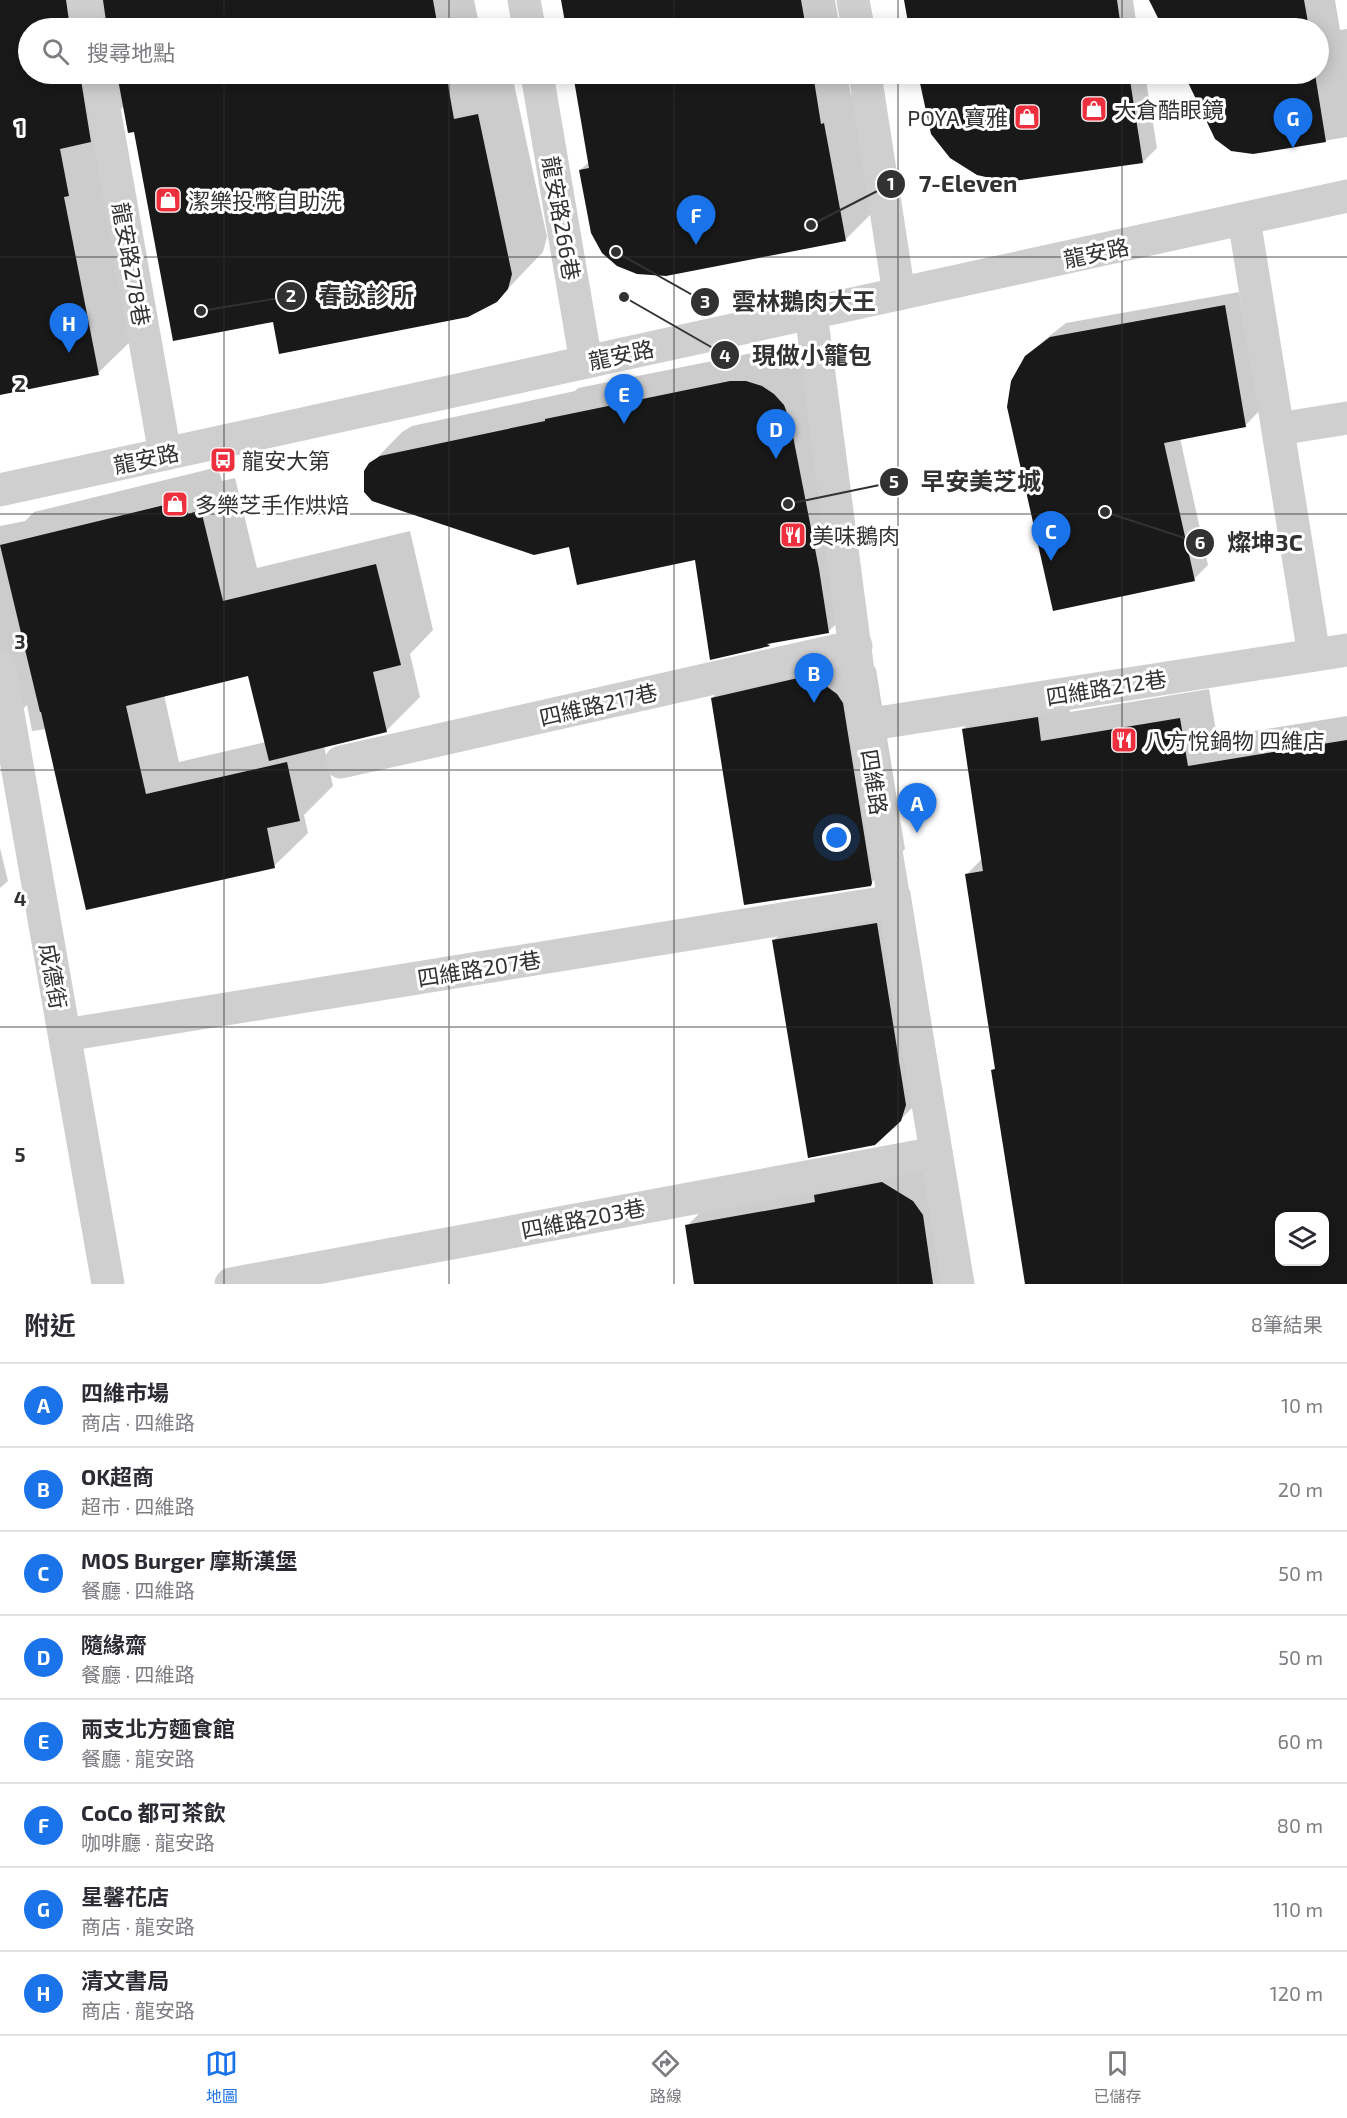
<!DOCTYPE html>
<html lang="zh-TW">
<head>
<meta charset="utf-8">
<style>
	body { margin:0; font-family:"Exo 2","Noto Sans TC",sans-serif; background:#f2f2f3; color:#2b2b33 }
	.controls { position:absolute; right:18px; bottom:18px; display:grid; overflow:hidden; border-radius:12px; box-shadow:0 3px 15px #0003 }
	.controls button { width:54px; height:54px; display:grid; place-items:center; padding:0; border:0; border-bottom:2px solid #e1e1e2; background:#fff; color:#2b2b33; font:30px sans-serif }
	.you { position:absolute; left:837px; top:838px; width:21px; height:21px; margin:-15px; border:4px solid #fff; border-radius:50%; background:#1a73e8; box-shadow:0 0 0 9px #1a73e833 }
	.badge { display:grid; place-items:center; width:39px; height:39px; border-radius:50%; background:#1a73e8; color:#fff; font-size:20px; font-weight:700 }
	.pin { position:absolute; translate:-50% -50px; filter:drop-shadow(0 2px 3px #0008) }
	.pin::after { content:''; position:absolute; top:32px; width:21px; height:18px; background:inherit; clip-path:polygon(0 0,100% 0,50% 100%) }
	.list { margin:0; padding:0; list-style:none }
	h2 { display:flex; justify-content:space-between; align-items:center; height:78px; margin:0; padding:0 24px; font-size:26px }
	h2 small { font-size:20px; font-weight:400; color:#7c7c81 }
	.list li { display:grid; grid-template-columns:39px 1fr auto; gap:18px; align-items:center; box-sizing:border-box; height:84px; padding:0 24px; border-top:2px solid #e1e1e2 }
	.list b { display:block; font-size:22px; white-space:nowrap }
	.list p { margin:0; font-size:20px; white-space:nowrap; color:#7c7c81 }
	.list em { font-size:20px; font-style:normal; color:#7c7c81 }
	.icon { flex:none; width:33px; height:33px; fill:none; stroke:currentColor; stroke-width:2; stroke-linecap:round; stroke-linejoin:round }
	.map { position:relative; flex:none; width:1347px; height:1284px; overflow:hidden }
	.search { position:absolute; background:#fff; box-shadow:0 3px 15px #0003; left:18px; right:18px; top:18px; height:66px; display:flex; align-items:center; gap:15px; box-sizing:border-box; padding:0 21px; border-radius:33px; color:#7c7c81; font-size:22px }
	.sheet { height:750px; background:#fff }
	nav { display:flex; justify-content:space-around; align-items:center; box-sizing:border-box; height:84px; border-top:2px solid #e1e1e2; background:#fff; font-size:16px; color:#7c7c81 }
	nav a { display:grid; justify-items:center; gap:3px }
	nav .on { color:#1a73e8 }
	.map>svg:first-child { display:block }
</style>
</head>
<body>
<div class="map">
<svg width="1347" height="1284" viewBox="0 0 1347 1284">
	<rect width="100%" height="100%" fill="#fff"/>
	<!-- shadow -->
	<g fill="#0003" fill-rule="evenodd">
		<path d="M 0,0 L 474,0 L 480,28 L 28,28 L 28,74 L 488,74 L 490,84 L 513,79 L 547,237 L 543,252 L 496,301 L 274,321 L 136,130 L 124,106 L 99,131 L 134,338 L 98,373 L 0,393 Z"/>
		<path d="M 563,0 L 835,0 L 840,28 L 567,28 Z"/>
		<path d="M 906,0 L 1133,0 L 1137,28 L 912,28 Z"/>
		<path d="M 1151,0 L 1335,0 L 1340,30 L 1347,29 L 1347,137 L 1253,153 L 1216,138 L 1186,74 L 1318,74 L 1318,28 L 1164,28 Z"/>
		<path d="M 575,74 L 847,74 L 851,95 L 854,94 L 875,210 L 845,240 L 580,170 L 589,162 Z"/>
		<path d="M 921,74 L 1145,74 L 1157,148 L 1143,162 L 932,133 Z"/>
		<path d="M 1239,292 L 1259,411 L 1245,426 L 1180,438 L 1208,565 L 1194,579 L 1027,357 L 1042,342 L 1066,323 Z"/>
		<path d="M 777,350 L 793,356 L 804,364 L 859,601 L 828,632 L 773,641 L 769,645 L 711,658 L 696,558 L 371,464 L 402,432 L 412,426 L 575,391 L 578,388 L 762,351 Z"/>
		<path d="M 218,467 L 222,481 L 235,478 L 257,568 L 410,531 L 433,630 L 410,654 L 420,697 L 387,730 L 324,746 L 333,786 L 304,815 L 308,833 L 274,866 L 87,909 L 46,729 L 32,731 L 27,705 L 0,732 L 0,526 L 25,521 L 34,512 ZM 249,675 L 266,742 L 179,762 L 164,695 Z"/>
		<path d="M 870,661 L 876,669 L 905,849 L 870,884 L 712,698 L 746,665 Z"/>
		<path d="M 1067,688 L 1070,712 L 1209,689 L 1217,737 L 1347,716 L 1347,1284 L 1027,1284 L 992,1071 L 996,1067 L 966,875 L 982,859 L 963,729 L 993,700 ZM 1280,1216 L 1324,1216 L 1324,1262 L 1280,1262 Z"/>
		<path d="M 0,848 L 8,881 L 0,888 Z"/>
		<path d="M 910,890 L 939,1071 L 934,1086 L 900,1120 L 774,940 L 807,907 Z"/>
		<path d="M 916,1149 L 971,1284 L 696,1284 L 687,1226 L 720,1192 Z"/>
	</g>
	<!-- building -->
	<g fill="#191919" fill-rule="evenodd">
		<path d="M 0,0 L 66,0 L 70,28 L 28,28 L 28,74 L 80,74 L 91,142 L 60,149 L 69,196 L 64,197 L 99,375 L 0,395 Z"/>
		<path d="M 103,0 L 433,0 L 438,28 L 107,28 Z"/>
		<path d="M 561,0 L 801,0 L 806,28 L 566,28 Z"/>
		<path d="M 904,0 L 1117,0 L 1121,28 L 909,28 Z"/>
		<path d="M 1149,0 L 1304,0 L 1309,28 L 1163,28 Z"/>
		<path d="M 117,74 L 446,74 L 454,119 L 478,114 L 512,274 L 508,289 L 497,302 L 468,317 L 279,354 L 273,322 L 173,341 L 134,132 L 128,133 Z"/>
		<path d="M 573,74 L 813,74 L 821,124 L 824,123 L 846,241 L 666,276 L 637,274 L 617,266 L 602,253 L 591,233 L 579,170 L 589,168 Z"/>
		<path d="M 918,74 L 1129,74 L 1143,163 L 1008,182 L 977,175 L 950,158 L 931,134 Z"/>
		<path d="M 1184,74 L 1315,74 L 1326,142 L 1253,154 L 1231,151 L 1215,139 Z"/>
		<path d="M 1225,305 L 1246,427 L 1164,443 L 1195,581 L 1053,611 L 1007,407 L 1011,381 L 1025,356 L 1050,337 Z"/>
		<path d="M 730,381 L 746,381 L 762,386 L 774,394 L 784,405 L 790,421 L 819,569 L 829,633 L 767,644 L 770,646 L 710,660 L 695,560 L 577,585 L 569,547 L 534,555 L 372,501 L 364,492 L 364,471 L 369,463 L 380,456 L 545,421 L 545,419 Z"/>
		<path d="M 185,500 L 188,514 L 201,510 L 223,601 L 376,564 L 401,665 L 373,672 L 387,732 L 269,761 L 248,676 L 126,706 L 146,794 L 287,762 L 300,821 L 267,828 L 275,868 L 86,910 L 41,712 L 40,712 L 0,545 Z"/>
		<path d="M 811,675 L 837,694 L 843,703 L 872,883 L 871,886 L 744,905 L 711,698 Z"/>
		<path d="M 1038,717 L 1041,741 L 1180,718 L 1188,766 L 1347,740 L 1347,1284 L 1025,1284 L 991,1070 L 995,1069 L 965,874 L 983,871 L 962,729 ZM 1280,1216 L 1324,1216 L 1324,1262 L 1280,1262 Z"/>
		<path d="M 877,923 L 906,1105 L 901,1121 L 875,1145 L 808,1158 L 772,940 Z"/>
		<path d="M 882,1182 L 913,1201 L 923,1215 L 933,1284 L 694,1284 L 685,1225 L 815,1202 L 814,1195 Z"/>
	</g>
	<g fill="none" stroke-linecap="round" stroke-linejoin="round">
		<!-- minor -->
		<g stroke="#cfcfcf" stroke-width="33">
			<path d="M 84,0 L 89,28"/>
			<path d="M 524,0 L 529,28"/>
			<path d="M 853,0 L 858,28"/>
			<path d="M 98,74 L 165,454"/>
			<path d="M 537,74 L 586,362"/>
			<path d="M 865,74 L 899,294"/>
			<path d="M 1244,219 L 1314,655"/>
			<path d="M 811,313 L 865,725 L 958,1284"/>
			<path d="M 1278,429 L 1347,418"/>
			<path d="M 0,490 L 1347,196"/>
			<path d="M 0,668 L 108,1284"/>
			<path d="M 865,725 L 1347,650"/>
			<path d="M 341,762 L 856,646"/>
			<path d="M 65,1035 L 894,901"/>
			<path d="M 231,1284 L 936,1153"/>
		</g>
	</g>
	<!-- grid -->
	<path fill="none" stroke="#323232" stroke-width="1.5" stroke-opacity="0.55" d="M 224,0 L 224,28M 449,0 L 449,28M 674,0 L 674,28M 898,0 L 898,28M 1122,0 L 1122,28M 224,74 L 224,1284M 449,74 L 449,1284M 674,74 L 674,1284M 898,74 L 898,1284M 1122,74 L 1122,1284M 0,257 L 1347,257M 0,514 L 1347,514M 0,770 L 1347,770M 0,1027 L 1347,1027"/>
	<!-- icons -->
	<defs>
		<g id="shop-square" transform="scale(1.35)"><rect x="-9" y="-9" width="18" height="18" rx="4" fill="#ee2f3d" stroke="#fff"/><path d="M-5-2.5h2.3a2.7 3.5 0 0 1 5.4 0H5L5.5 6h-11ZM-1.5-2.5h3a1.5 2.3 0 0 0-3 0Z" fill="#fff"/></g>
		<g id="bus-square" transform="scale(1.35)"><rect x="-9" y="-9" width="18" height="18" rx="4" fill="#ee2f3d" stroke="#fff"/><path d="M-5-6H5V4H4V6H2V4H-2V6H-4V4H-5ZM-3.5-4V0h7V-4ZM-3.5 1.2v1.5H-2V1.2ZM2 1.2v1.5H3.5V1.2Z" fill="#fff"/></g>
		<g id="restaurant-square" transform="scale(1.35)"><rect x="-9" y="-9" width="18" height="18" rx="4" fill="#ee2f3d" stroke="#fff"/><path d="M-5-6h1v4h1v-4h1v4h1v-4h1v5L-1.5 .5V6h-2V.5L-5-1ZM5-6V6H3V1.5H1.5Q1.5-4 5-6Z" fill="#fff"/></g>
	</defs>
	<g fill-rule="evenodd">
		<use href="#shop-square" x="1094" y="109"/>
		<use href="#shop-square" x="1027" y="117"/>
		<use href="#shop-square" x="168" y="200"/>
		<use href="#bus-square" x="223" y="460"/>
		<use href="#shop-square" x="175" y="504"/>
		<use href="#restaurant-square" x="793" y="535"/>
		<use href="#restaurant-square" x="1124" y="740"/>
	</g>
	<g text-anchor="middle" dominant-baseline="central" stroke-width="6" stroke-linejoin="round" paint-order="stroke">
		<!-- poi labels -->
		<g font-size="22" fill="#323232" stroke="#fff" text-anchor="start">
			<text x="1114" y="109">大倉酷眼鏡</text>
			<text x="1008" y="117" text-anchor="end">POYA 寶雅</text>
			<text x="188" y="200">潔樂投幣自助洗</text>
			<text x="242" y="460">龍安大第</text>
			<text x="195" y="504">多樂芝手作烘焙</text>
			<text x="812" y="535">美味鵝肉</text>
			<text x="1144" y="740">八方悅鍋物 四維店</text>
		</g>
		<!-- street labels -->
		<g font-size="22" fill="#323232" stroke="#fff">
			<text transform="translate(562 218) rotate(80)">龍安路266巷</text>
			<text transform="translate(1096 252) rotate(-12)">龍安路</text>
			<text transform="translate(132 264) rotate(80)">龍安路278巷</text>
			<text transform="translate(621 354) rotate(-12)">龍安路</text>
			<text transform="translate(146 458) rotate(-12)">龍安路</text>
			<text transform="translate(1106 687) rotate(-9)">四維路212巷</text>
			<text transform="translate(598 704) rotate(-13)">四維路217巷</text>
			<text transform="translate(875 782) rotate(81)">四維路</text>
			<text transform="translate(479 968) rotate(-9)">四維路207巷</text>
			<text transform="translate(54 976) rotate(80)">成德街</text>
			<text transform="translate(583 1218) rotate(-11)">四維路203巷</text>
		</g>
	</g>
	<g font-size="20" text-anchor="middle" font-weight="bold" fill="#323232" stroke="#fff" stroke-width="6" stroke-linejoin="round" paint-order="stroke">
		<text x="20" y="135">1</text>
		<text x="20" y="392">2</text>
		<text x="20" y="649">3</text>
		<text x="20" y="906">4</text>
		<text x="20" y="1162">5</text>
	</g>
	<!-- callouts -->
	<path fill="none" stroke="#323232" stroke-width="2" d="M811 225L891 184M201 311L291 296M616 252L705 302M624 297L725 355M788 504L894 482M1105 512L1200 543"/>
	<g fill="#323232" stroke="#fff" stroke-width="2">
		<circle cx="811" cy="225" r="6"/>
		<circle cx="201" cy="311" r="6"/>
		<circle cx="616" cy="252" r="6"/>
		<circle cx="624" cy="297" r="6"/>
		<circle cx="788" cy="504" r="6"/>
		<circle cx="1105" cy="512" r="6"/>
		<circle cx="891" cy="184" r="15"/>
		<circle cx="291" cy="296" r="15"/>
		<circle cx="705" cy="302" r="15"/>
		<circle cx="725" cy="355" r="15"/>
		<circle cx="894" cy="482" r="15"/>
		<circle cx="1200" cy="543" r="15"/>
	</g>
	<g font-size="18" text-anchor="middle" font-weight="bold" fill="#fff">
		<text x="891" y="190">1</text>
		<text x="291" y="302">2</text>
		<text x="705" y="308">3</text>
		<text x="725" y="362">4</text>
		<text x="894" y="488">5</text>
		<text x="1200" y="549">6</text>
	</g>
	<g font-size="24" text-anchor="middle" font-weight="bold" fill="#323232" stroke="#fff" stroke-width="6" stroke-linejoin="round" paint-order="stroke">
		<text x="968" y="192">7-Eleven</text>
		<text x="366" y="304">春詠診所</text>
		<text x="804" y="310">雲林鵝肉大王</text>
		<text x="812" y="364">現做小籠包</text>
		<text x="981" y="490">早安美芝城</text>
		<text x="1265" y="551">燦坤3C</text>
	</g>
</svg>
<div class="controls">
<button><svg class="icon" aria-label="layers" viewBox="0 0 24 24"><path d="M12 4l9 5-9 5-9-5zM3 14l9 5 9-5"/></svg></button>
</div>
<div class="you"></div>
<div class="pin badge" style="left:917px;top:833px">A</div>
<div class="pin badge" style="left:814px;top:703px">B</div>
<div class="pin badge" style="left:1051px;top:561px">C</div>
<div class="pin badge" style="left:776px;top:459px">D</div>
<div class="pin badge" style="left:624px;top:424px">E</div>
<div class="pin badge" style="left:696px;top:245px">F</div>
<div class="pin badge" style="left:1293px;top:148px">G</div>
<div class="pin badge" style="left:69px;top:353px">H</div>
<div class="search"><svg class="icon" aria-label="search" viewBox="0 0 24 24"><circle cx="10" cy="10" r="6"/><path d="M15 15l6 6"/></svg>搜尋地點</div>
</div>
<section class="sheet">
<h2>附近<small>8筆結果</small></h2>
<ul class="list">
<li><span class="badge">A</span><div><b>四維市場</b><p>商店 · 四維路</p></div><em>10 m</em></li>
<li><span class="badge">B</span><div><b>OK超商</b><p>超市 · 四維路</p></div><em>20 m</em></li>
<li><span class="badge">C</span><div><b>MOS Burger 摩斯漢堡</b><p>餐廳 · 四維路</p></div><em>50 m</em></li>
<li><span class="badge">D</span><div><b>隨緣齋</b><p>餐廳 · 四維路</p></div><em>50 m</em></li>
<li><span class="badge">E</span><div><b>兩支北方麵食館</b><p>餐廳 · 龍安路</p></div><em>60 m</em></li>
<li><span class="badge">F</span><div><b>CoCo 都可茶飲</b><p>咖啡廳 · 龍安路</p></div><em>80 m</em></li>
<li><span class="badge">G</span><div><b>星馨花店</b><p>商店 · 龍安路</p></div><em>110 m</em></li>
<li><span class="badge">H</span><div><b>清文書局</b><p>商店 · 龍安路</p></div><em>120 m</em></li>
</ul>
</section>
<nav>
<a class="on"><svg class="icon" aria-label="map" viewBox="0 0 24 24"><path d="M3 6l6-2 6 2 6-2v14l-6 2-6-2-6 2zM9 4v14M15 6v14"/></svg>地圖</a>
<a><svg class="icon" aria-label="directions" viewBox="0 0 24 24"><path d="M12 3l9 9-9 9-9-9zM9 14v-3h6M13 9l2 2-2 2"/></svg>路線</a>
<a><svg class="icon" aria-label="saved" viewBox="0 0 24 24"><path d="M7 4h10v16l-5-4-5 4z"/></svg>已儲存</a>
</nav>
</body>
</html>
